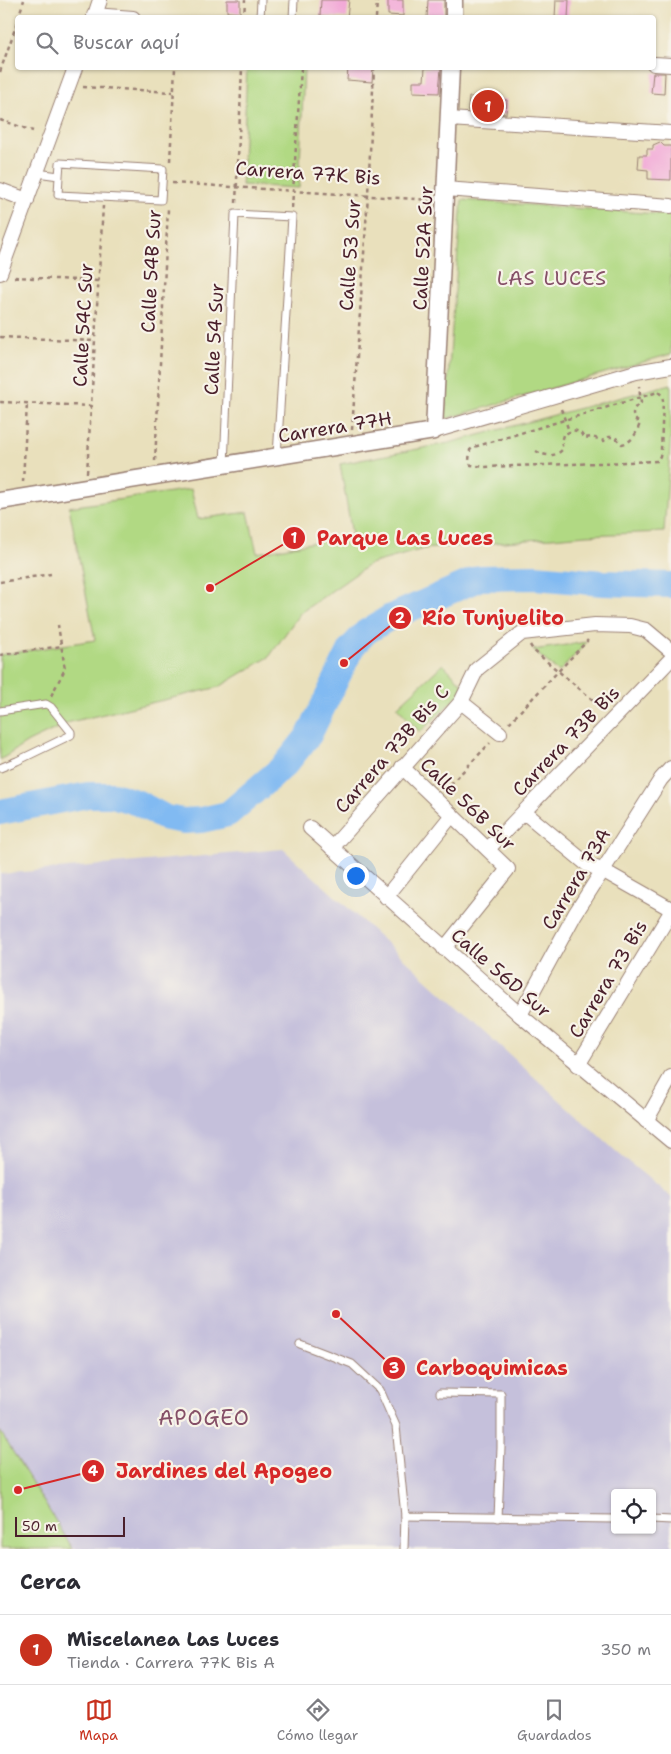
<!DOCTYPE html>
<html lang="es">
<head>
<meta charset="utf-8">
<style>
	body { margin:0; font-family:"Shantell Sans",sans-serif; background:#f2f2f3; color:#2b2b33 }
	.controls { position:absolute; right:15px; bottom:15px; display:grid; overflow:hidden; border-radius:5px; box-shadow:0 1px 4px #0004 }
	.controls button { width:45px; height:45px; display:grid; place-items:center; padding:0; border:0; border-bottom:1px solid #e1e1e2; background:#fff; color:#2b2b33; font:25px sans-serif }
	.scale { position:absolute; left:15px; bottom:12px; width:110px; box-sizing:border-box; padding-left:5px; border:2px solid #4a1f2b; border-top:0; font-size:14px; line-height:18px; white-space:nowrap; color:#4a1f2b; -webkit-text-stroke:4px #f7f3e8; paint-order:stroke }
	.you { position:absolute; left:355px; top:875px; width:18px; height:18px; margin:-12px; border:4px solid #fff; border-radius:50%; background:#1a73e8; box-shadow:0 0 0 8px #1a73e833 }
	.badge { display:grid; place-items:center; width:32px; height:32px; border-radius:50%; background:#c8321e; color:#fff; font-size:16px; font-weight:700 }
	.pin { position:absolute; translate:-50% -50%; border:2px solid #fff; box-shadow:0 1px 5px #0006 }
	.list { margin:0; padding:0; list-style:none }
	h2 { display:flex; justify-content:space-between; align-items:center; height:65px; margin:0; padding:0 20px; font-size:21px }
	h2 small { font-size:16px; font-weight:400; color:#7c7c81 }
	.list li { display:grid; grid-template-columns:32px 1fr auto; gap:15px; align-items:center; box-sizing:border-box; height:70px; padding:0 20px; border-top:1px solid #e1e1e2 }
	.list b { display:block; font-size:19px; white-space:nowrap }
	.list p { margin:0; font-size:16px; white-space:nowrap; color:#7c7c81 }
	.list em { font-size:16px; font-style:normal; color:#7c7c81 }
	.icon { flex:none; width:28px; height:28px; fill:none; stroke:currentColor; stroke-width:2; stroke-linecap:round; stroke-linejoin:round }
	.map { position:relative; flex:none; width:671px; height:1549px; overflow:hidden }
	.search { position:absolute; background:#fff; box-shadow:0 1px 4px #0004; left:15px; right:15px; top:15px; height:55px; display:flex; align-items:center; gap:12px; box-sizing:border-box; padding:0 18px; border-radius:5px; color:#7c7c81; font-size:19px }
	.sheet { height:135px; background:#fff }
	nav { display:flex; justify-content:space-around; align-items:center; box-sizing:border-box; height:70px; border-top:1px solid #e1e1e2; background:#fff; font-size:14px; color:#7c7c81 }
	nav a { display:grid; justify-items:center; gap:2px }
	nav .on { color:#c8321e }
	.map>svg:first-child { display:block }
</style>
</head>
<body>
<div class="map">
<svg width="671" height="1549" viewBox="0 0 671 1549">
	<rect width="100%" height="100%" fill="#f7f3e8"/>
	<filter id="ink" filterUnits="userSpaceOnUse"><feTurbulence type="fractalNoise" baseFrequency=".02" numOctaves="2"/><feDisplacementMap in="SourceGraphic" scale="10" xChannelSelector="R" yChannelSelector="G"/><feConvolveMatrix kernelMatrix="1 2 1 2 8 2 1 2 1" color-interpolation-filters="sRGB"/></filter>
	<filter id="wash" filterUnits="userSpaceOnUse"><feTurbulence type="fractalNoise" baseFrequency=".0096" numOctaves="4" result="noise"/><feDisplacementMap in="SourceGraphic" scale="20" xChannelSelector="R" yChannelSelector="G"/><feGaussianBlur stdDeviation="1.12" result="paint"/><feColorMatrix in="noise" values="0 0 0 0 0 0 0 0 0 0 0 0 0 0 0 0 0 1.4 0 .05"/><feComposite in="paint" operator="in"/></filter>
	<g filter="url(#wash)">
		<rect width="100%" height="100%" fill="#e9e0bc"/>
		<!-- industrial -->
		<path fill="#c5c0db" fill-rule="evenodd" d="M 283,849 L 619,1154 L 671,1197 L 671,1549 L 73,1549 L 0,1431 L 0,874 ZM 615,1493 L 652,1493 L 652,1530 L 615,1530 Z"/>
		<!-- green -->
		<g fill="#b1d983" stroke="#7e7c57">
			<path d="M 247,68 L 304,68 L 299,188 L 242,185 Z"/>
			<path d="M 462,200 L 671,215 L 671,354 L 445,419 Z"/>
			<path d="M 671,384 L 671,434 L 664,532 L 586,535 L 424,549 L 370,564 L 300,613 L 269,657 L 219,687 L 70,722 L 28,742 L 0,760 L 0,655 L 95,640 L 69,507 L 191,489 L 198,519 L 248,512 L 257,553 L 352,535 L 340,464 L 449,443 Z"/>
			<path d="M 587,642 L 559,672 L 533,650 Z"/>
			<path d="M 443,664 L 466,688 L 420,732 L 397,707 Z"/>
			<path d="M 0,1431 L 73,1549 L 0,1549 Z"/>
		</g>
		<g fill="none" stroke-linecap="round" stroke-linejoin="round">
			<!-- river -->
			<path stroke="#81baf2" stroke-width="26" d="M 0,812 L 88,795 L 113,795 L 138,803 L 166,818 L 184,821 L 201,820 L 228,814 L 285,765 L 309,735 L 352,647 L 366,632 L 389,618 L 480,578 L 535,577 L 603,583 L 671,585"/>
		</g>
		<g id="blocks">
			<!-- building -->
			<g fill="#f2a9d7">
				<path d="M 227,0 L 240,0 L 240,13 L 227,12 Z"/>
				<path d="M 321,0 L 349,0 L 347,18 L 320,16 Z"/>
				<path d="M 388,0 L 403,0 L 403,16 L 388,15 Z"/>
				<path d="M 428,0 L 444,0 L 444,18 L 427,18 Z"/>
				<path d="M 556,0 L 569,0 L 568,18 L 555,17 Z"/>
				<path d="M 348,68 L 373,68 L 372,82 L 347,80 Z"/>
				<path d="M 425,68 L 441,68 L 439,93 L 413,92 L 413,81 L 424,81 Z"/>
				<path d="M 653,73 L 665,73 L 664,94 L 651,93 Z"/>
				<path d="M 469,97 L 507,100 L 506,114 L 468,111 Z"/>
				<path d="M 660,142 L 664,146 L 671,146 L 671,180 L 648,179 L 648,170 L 638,169 L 639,155 L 647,155 L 647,149 L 653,149 L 653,145 Z"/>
			</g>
		</g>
	</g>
	<g filter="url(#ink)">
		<use href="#blocks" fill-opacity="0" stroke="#9a8074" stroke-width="1"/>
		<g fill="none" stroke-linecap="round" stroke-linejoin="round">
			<!-- service casing -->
			<g stroke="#9a8074" stroke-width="9">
				<g id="service">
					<path d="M 260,18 L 261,0"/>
					<path d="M 293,18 L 294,0"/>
					<path d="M 37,173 L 59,176 L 60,163 L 163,169 L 161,200 L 58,195 L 59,176"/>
					<path d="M 224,465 L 235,214 L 292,217 L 277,456"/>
					<path d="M 0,711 L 46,704 L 51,707 L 71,732 L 71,735 L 17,761 L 0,768"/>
					<path d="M 300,1344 L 352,1364 L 380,1390 L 396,1426 L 405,1516 L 615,1519"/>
					<path d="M 440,1393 L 501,1394 L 501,1448 L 498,1518"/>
					<path d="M 652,1519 L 671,1520"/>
					<path d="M 404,1549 L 405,1516"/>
				</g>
			</g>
			<!-- minor casing -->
			<g stroke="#9a8074" stroke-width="16">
				<g id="minor">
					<path d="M 94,15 L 133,18"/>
					<path d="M 94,18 L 100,0"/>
					<path d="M 654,64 L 671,65"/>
					<path d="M 449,119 L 671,133"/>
					<path d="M 445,189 L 671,206"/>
					<path d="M 0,190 L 27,200"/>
					<path d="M 0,273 L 75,68"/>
					<path d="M 434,431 L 636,372 L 671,366"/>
					<path d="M 461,702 L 500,733"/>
					<path d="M 402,767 L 508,869 L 444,949"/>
					<path d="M 524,812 L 588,865 L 602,870 L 671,909"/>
					<path d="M 310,828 L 520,1015 L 671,1141"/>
					<path d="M 332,848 L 461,702 L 477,669 L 522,633 L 595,625 L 630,626 L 646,630 L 671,651"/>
					<path d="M 488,849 L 671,659"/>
					<path d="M 386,897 L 452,815"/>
					<path d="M 520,1015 L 575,914 L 661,779 L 671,768"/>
					<path d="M 578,1065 L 671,912"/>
					<path d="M 646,1121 L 671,1077"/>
				</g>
			</g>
			<!-- tertiary casing -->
			<g stroke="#9a8074" stroke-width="19">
				<g id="tertiary">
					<path d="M 454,18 L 454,0"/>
					<path d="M 0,501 L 434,431 L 451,68"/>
				</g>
			</g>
			<!-- path -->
			<g stroke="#9a8074" stroke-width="2.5" stroke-dasharray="4 4" stroke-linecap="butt">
				<path d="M 18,18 L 24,0"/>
				<path d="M 244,18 L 245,0"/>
				<path d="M 376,18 L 377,0"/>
				<path d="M 0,72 L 18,20"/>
				<path d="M 83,87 L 173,92"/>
				<path d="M 0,120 L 33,131"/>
				<path d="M 170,161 L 175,68"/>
				<path d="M 172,183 L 431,200"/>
				<path d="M 236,203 L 242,68"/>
				<path d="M 292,208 L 301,68"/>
				<path d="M 14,277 L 99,281"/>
				<path d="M 0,337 L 96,341"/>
				<path d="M 658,392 L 662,395 L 663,401 L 661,450 L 660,456 L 657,461 L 484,467 L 471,465 L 469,461 L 470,450 L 474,447 Z"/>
				<path d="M 0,402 L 91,406"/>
				<path d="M 561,409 L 569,431"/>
				<path d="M 352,430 L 368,195 L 374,68"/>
				<path d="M 536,451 C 545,456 555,458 563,449 L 561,442 L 563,435 L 573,430 L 580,432 L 584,438 L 592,437 L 604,441 L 609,437 L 615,437 L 622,444 C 633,442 637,432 640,423 C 630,418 631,408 641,403 L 639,386"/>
				<path d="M 155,461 L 168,209"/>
				<path d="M 87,473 L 103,206"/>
				<path d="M 23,482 L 27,403"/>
				<path d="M 0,582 L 51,574"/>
				<path d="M 530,645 L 533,650 L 605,710"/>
				<path d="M 0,655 L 62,646"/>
				<path d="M 51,696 L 65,669 L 58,625"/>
				<path d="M 509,723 L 588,640"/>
				<path d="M 445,790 L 490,743"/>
			</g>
			<!-- service -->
			<use href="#service" stroke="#fff" stroke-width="7"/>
			<!-- minor -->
			<use href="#minor" stroke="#fff" stroke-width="14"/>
			<!-- tertiary -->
			<use href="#tertiary" stroke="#fff" stroke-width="16"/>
		</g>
	</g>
	<g text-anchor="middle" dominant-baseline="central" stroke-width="4.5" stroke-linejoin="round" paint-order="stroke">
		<!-- street labels -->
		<g font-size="19" fill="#4a1f2b" stroke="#f7f3e8">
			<text transform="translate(308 173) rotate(4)">Carrera 77K Bis</text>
			<text transform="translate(423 248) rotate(-87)">Calle 52A Sur</text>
			<text transform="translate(350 255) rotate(-86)">Calle 53 Sur</text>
			<text transform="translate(151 271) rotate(-87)">Calle 54B Sur</text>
			<text transform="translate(83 325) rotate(-87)">Calle 54C Sur</text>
			<text transform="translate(214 339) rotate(-87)">Calle 54 Sur</text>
			<text transform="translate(335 427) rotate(-9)">Carrera 77H</text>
			<text transform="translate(566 741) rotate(-46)">Carrera 73B Bis</text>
			<text transform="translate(392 749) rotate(-49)">Carrera 73B Bis C</text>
			<text transform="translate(468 804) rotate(44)">Calle 56B Sur</text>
			<text transform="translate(576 879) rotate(-59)">Carrera 73A</text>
			<text transform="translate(501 973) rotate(41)">Calle 56D Sur</text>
			<text transform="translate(608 979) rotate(-59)">Carrera 73 Bis</text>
		</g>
		<!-- neighbourhood labels -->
		<g font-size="20" letter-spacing="1" fill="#854f67" stroke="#f7f3e8">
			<text x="552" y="278">LAS LUCES</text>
		</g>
		<!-- quarter labels -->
		<g font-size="21" letter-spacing="1" fill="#854f67" stroke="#f7f3e8">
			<text x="204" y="1418">APOGEO</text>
		</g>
	</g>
	<!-- callouts -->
	<path fill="none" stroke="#d62828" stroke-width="2" d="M210 588L294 538M344 663L400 618M336 1314L394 1368M18 1490L93 1471"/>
	<g fill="#d62828" stroke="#f7f3e8" stroke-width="2">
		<circle cx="210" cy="588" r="5"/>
		<circle cx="344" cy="663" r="5"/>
		<circle cx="336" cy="1314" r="5"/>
		<circle cx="18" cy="1490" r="5"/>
		<circle cx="294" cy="538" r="12"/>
		<circle cx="400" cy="618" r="12"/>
		<circle cx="394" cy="1368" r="12"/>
		<circle cx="93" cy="1471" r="12"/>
	</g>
	<g font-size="15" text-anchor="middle" font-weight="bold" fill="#fff">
		<text x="294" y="543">1</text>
		<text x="400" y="623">2</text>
		<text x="394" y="1373">3</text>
		<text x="93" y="1476">4</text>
	</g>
	<g font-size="20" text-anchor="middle" font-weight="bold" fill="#d62828" stroke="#f7f3e8" stroke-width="4.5" stroke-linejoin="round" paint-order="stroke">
		<text x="405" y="545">Parque Las Luces</text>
		<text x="493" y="625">Río Tunjuelito</text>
		<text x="492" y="1375">Carboquimicas</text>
		<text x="224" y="1478">Jardines del Apogeo</text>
	</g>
</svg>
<div class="controls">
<button><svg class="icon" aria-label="locate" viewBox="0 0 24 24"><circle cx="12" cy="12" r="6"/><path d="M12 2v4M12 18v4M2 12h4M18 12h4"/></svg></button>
</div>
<div class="scale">50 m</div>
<div class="you"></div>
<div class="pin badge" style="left:488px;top:106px">1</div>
<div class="search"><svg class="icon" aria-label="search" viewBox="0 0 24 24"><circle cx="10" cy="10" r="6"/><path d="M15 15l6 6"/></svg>Buscar aquí</div>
</div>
<section class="sheet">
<h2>Cerca<small></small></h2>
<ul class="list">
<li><span class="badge">1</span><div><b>Miscelanea Las Luces</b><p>Tienda · Carrera 77K Bis A</p></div><em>350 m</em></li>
</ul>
</section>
<nav>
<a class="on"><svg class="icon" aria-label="map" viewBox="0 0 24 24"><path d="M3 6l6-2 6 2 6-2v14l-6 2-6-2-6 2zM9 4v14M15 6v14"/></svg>Mapa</a>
<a><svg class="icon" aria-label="directions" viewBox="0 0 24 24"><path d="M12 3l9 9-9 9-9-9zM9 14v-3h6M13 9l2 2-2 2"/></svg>Cómo llegar</a>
<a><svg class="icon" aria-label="saved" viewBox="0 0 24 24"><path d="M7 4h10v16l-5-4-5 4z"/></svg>Guardados</a>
</nav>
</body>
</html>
